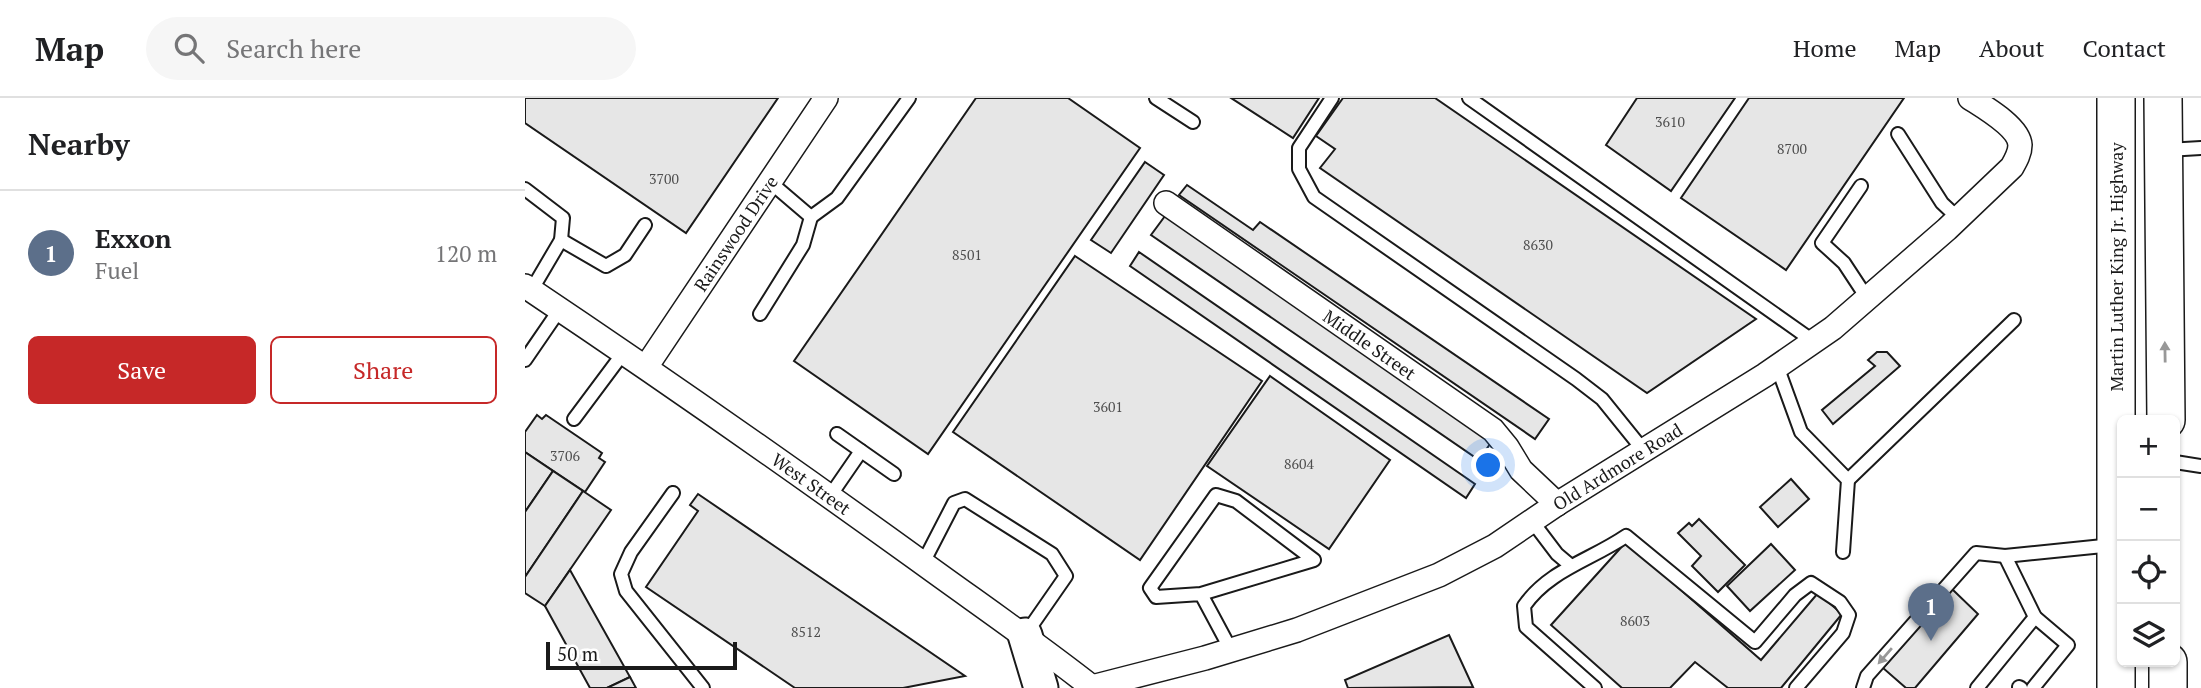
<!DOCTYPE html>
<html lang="en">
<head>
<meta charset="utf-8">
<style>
	body { margin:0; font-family:"PT Serif",serif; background:#f6f6f6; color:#202124 }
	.controls { position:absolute; right:21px; bottom:21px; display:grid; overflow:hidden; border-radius:10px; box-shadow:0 2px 5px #0004 }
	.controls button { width:63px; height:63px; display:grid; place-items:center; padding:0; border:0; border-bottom:2px solid #e0e0e0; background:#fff; color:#202124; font:35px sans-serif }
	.scale { position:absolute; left:21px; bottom:18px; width:191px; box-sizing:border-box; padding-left:7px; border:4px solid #1a1a1a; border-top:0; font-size:19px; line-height:24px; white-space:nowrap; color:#1a1a1a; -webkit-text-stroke:5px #fff; paint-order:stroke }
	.you { position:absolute; left:964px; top:368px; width:24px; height:24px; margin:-18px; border:5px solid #fff; border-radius:50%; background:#1a73e8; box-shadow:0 0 0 10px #1a73e833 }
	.badge { display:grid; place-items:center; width:46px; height:46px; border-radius:50%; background:#c62828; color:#fff; font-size:23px; font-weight:700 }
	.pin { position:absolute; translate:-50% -58px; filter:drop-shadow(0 2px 4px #0008) }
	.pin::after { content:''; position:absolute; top:37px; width:24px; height:21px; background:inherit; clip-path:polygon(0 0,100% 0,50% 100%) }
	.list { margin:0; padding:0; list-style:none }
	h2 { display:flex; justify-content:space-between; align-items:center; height:91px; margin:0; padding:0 28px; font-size:30px }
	h2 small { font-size:23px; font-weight:400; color:#757577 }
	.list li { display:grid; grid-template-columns:46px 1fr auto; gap:21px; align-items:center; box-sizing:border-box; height:126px; padding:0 28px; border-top:2px solid #e0e0e0 }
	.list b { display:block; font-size:26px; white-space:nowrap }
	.list p { margin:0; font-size:23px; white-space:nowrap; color:#757577 }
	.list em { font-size:23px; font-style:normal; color:#757577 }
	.actions { display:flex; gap:14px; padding:21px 28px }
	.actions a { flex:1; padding:16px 0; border:2px solid #c62828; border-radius:10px; text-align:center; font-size:24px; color:#c62828 }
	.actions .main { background:#c62828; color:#fff }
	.icon { flex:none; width:38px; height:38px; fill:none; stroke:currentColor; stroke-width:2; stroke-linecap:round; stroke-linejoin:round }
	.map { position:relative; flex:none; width:1676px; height:590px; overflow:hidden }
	header { display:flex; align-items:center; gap:42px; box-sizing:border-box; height:98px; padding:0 35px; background:#fff; border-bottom:2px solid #e0e0e0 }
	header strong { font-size:33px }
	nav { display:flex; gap:38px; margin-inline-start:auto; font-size:24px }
	.search { width:490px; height:63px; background:#f6f6f6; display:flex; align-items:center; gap:18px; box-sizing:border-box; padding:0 24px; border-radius:38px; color:#757577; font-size:26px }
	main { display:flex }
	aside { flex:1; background:#fff }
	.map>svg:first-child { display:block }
</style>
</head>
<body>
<header>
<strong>Map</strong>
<div class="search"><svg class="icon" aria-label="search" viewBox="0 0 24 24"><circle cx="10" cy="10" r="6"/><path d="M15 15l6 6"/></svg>Search here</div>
<nav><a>Home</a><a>Map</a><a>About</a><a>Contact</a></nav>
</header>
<main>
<aside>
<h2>Nearby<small></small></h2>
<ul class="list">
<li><span class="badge" style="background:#5c6f8a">1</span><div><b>Exxon</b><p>Fuel</p></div><em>120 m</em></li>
</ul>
<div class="actions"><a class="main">Save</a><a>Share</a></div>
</aside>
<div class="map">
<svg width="1676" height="590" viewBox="0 0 1676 590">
	<rect width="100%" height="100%" fill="#fff"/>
	<!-- building -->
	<g fill="#e6e6e6" stroke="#1a1a1a" stroke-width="2">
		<path d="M 0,0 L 253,0 L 161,135 L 0,25 Z"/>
		<path d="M 451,0 L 543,0 L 615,50 L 403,356 L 269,263 Z"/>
		<path d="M 706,0 L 794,0 L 768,40 Z"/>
		<path d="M 818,0 L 910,0 L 1231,221 L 1122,295 L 795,70 L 810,51 L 791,38 Z"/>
		<path d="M 1112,0 L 1210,0 L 1146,93 L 1081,47 Z"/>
		<path d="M 1224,0 L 1379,0 L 1261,172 L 1156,100 Z"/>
		<path d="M 620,64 L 639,77 L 586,155 L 566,142 Z"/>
		<path d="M 662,87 L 728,132 L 735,124 L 1024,321 L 1010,341 L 654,97 Z"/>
		<path d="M 640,118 L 967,343 L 954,362 L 626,137 Z"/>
		<path d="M 614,154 L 950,386 L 941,400 L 605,168 Z"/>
		<path d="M 550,158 L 737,283 L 615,462 L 428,334 Z"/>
		<path d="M 1352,254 L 1362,254 L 1375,268 L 1308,326 L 1297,312 L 1350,268 L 1343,262 Z"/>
		<path d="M 745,278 L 865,362 L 804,451 L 682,368 Z"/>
		<path d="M 12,317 L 17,321 L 21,317 L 77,355 L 74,360 L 80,364 L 60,394 L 0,354 L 0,334 Z"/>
		<path d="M 0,354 L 28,373 L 0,414 Z"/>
		<path d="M 28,373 L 58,393 L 0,479 L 0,414 Z"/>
		<path d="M 1266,381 L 1284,401 L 1253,429 L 1235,409 Z"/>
		<path d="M 58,393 L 86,412 L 20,508 L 0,495 L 0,479 Z"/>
		<path d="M 173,396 L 440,578 L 378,590 L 270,590 L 121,489 L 173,413 L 165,407 Z"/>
		<path d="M 1174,421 L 1220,467 L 1193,494 L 1167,468 L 1176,458 L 1153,435 L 1164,425 L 1167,428 Z"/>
		<path d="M 1101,444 L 1236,562 L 1293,495 L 1317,516 L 1256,590 L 1203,590 L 1170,564 L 1145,590 L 1097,590 L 1026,527 Z"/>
		<path d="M 1246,446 L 1270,472 L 1225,513 L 1202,488 Z"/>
		<path d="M 45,472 L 105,579 L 82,590 L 65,590 L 20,508 Z"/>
		<path d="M 1427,491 L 1453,516 L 1390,590 L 1381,590 L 1358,570 Z"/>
		<path d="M 924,537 L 948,589 L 823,590 L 820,582 Z"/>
		<path d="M 105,579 L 111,590 L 82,590 Z"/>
	</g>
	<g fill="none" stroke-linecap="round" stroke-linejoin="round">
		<!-- service casing -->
		<g stroke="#1a1a1a" stroke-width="16">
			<g id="service">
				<path d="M 631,0 L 668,24"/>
				<path d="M 807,0 L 774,50 L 774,71 L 789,99 L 1051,281 L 1077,301 L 1119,353"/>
				<path d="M 944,0 L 1288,243"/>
				<path d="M 1373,36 L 1417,105 L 1434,121"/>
				<path d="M 1642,52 L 1676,50"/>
				<path d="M 1336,88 L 1297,145 L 1319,165 L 1342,200"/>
				<path d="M 0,91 L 38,120 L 36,142 L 6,193"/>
				<path d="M 286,119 L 312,100 L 384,0"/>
				<path d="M 36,142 L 81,168 L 100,157 L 120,127"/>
				<path d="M 235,216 L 278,147 L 286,119 L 245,84"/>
				<path d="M 0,262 L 35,211"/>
				<path d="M 1252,268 L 1276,334 L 1323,382 L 1318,454"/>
				<path d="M 49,321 L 99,254"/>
				<path d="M 312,336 L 369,376"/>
				<path d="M 1650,364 L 1676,368"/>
				<path d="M 1323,382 L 1489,222"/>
				<path d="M 148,395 L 106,454 L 96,476 L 101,493 L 178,590"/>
				<path d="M 305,398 L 336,353"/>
				<path d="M 1007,423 L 1032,456 L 1045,467"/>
				<path d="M 1480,458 L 1510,519 L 1543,547 L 1508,590"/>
				<path d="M 398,465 L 429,405 L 440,401 L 527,456 L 541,478 L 500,537"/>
				<path d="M 676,496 L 789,462 L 711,403 L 691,397 L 625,490 L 631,499 L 676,496 L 706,552"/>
				<path d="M 1494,589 L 1496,590"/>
				<path d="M 1070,590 L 1001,529 L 999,508 C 1024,472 1066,462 1101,438 L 1230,544 L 1270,497 L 1286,485 L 1315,504 L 1324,517 L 1318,535 L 1271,590"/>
				<path d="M 1338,590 L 1342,578 L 1451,455 L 1480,458 L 1588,447"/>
				<path d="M 1452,590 L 1510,519"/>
			</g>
		</g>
		<!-- minor casing -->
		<g stroke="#1a1a1a" stroke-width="26">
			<g id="minor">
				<path id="s1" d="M 641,105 L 968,332 L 982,349 L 996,372 L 1032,406"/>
				<path id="s2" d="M 0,188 C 133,277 263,368 392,461 C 451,504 511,545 568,590"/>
				<path id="s3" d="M 121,269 L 301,0"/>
				<path id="s4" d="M 567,589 L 680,560 L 772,532 L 914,477 L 970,448 L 1032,406 L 1240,277 L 1308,230 L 1422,131 L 1487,69 C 1491,62 1495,55 1495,47 C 1494,29 1459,9 1445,0"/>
			</g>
		</g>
		<!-- secondary casing -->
		<g stroke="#1a1a1a" stroke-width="37">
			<path id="secondary" d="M 500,537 L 516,590"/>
		</g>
		<!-- primary casing -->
		<g stroke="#1a1a1a" stroke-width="40">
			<g id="primary">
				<path d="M 1638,0 L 1641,322"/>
				<path d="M 1643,564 L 1643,590"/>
				<path d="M 1591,590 L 1591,0"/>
			</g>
		</g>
		<!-- service -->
		<use href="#service" stroke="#fff" stroke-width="12"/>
		<!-- minor -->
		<use href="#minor" stroke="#fff" stroke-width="23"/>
		<!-- secondary -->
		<use href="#secondary" stroke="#fff" stroke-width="33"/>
		<!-- primary -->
		<use href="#primary" stroke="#fff" stroke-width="37"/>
	</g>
	<!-- one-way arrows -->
	<defs><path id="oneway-solid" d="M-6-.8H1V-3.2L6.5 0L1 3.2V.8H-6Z" transform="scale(1.75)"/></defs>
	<g fill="#989898">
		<use href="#oneway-solid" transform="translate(1640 254) rotate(-91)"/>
		<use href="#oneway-solid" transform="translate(1360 558) rotate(131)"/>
	</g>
	<g text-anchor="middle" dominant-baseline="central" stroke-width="5" stroke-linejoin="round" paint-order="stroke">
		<!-- number labels -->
		<g font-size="14" fill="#4d4d4d">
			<text x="1145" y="23">3610</text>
			<text x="1267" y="50">8700</text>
			<text x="139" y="80">3700</text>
			<text x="1013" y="146">8630</text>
			<text x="442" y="156">8501</text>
			<text x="583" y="308">3601</text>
			<text x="40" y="357">3706</text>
			<text x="774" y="365">8604</text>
			<text x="1110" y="522">8603</text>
			<text x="281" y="533">8512</text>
		</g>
		<!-- street labels -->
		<g font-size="18" fill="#1a1a1a" stroke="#fff">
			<text stroke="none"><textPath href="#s3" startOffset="161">Rainswood Drive</textPath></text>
			<text transform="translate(1591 169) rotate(-90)">Martin Luther King Jr. Highway</text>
			<text stroke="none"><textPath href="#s1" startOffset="248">Middle Street</textPath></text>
			<text stroke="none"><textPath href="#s4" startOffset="574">Old Ardmore Road</textPath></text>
			<text stroke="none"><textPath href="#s2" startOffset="348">West Street</textPath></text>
		</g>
	</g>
</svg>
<div class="controls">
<button>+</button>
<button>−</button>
<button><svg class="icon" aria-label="locate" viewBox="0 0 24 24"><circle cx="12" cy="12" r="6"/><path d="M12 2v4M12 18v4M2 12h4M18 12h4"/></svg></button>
<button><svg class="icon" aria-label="layers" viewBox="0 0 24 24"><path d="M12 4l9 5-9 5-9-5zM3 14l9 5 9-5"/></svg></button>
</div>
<div class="scale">50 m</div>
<div class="you"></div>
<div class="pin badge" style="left:1406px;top:543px;background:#5c6f8a">1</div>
</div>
</main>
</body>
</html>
